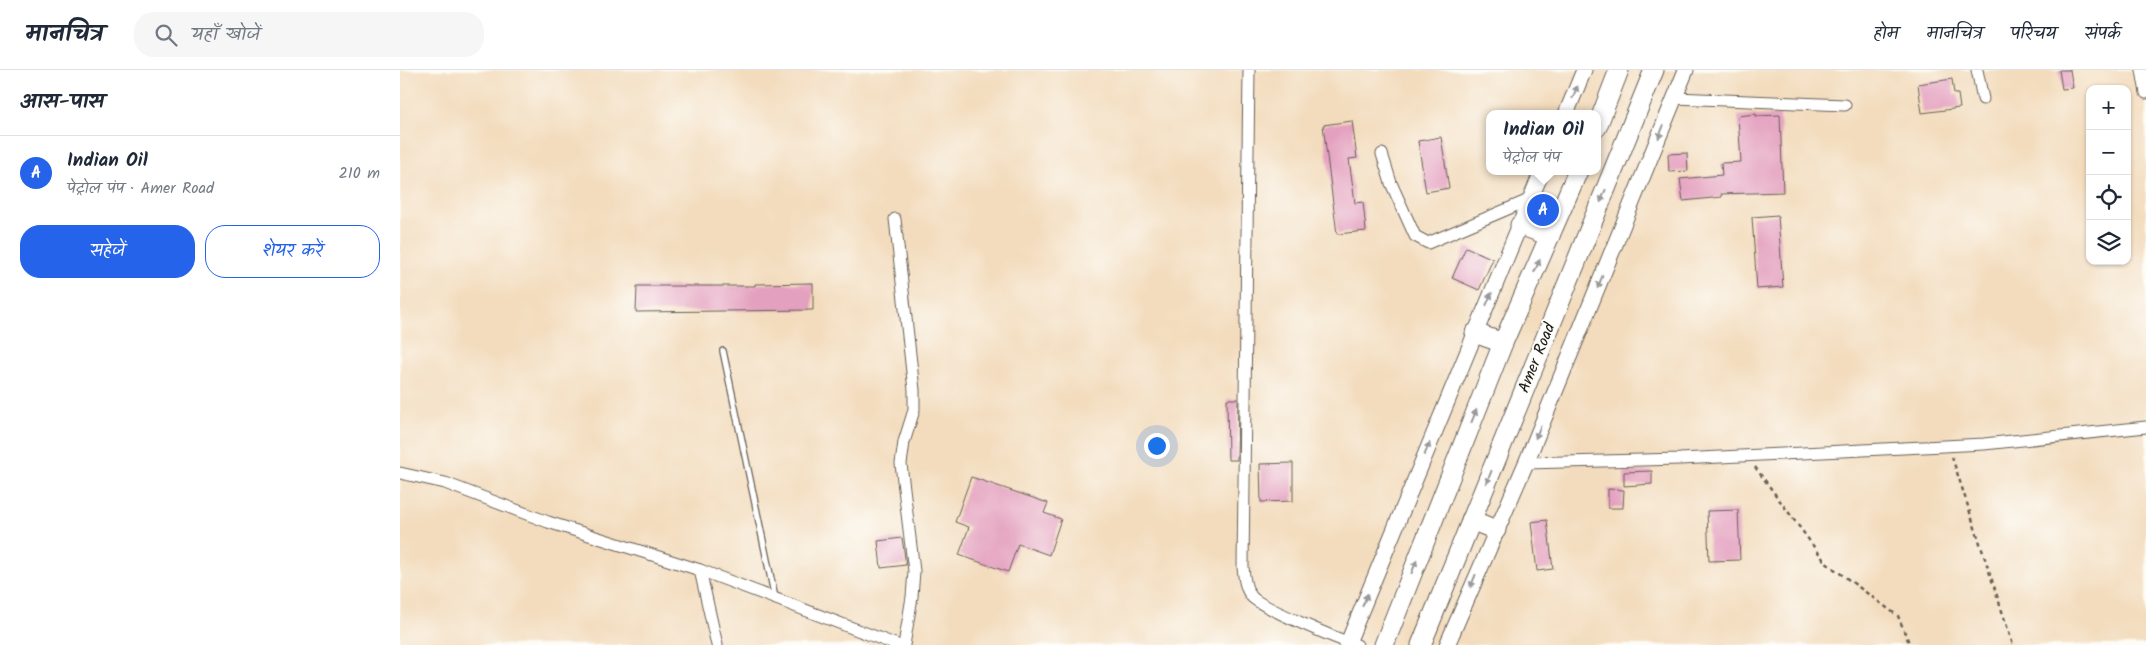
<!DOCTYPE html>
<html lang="hi">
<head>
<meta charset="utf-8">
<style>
	body { margin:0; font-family:Kalam,"Playpen Sans Deva",sans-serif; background:#f6f6f7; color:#1f2937 }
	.controls { position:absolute; right:15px; top:15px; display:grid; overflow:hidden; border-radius:10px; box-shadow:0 1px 4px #0004 }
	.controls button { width:45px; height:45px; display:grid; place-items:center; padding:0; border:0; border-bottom:1px solid #e0e1e3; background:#fff; color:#1f2937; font:25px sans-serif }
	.you { position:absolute; left:756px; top:375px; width:18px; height:18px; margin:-12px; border:4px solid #fff; border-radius:50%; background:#1a73e8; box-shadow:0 0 0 8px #1a73e833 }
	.badge { display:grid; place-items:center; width:32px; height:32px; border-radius:50%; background:#2563eb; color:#fff; font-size:16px; font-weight:700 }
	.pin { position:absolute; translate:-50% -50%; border:2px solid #fff; box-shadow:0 1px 5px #0006 }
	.popup { position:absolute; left:1086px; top:40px; width:115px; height:65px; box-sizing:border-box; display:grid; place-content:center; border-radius:10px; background:#fff; filter:drop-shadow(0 1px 4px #0005); font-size:16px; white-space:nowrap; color:#747a83 }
	.popup b { font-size:19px; color:#1f2937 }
	.popup::after { content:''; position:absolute; left:50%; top:100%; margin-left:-10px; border:10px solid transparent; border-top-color:#fff }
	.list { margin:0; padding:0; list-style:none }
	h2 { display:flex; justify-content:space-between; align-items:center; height:65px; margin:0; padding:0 20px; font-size:21px }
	h2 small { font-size:16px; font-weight:400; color:#747a83 }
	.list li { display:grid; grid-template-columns:32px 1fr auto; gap:15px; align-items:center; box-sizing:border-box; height:75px; padding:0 20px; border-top:1px solid #e0e1e3 }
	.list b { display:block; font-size:19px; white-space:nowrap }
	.list p { margin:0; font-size:16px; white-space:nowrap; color:#747a83 }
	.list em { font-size:16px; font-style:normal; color:#747a83 }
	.actions { display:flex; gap:10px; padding:15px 20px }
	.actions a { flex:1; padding:11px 0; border:1px solid #2563eb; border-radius:20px; text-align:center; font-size:18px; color:#2563eb }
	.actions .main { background:#2563eb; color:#fff }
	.icon { flex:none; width:28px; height:28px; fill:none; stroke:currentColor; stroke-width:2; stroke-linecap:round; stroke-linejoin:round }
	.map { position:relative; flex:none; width:1746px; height:575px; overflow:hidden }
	header { display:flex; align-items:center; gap:30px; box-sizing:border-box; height:70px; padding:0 25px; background:#fff; border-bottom:1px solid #e0e1e3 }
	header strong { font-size:24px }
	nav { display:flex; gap:28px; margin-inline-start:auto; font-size:18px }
	.search { width:350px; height:45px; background:#f6f6f7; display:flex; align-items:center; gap:12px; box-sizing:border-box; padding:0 18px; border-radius:20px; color:#747a83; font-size:19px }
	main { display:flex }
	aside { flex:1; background:#fff }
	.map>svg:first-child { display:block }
</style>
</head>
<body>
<header>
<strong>मानचित्र</strong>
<div class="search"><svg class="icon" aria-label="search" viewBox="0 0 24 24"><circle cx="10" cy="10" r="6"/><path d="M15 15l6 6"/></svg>यहाँ खोजें</div>
<nav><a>होम</a><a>मानचित्र</a><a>परिचय</a><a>संपर्क</a></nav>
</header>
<main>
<aside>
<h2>आस-पास<small></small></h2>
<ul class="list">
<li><span class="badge">A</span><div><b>Indian Oil</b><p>पेट्रोल पंप · Amer Road</p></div><em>210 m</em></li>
</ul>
<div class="actions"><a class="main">सहेजें</a><a>शेयर करें</a></div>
</aside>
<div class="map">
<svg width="1746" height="575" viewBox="0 0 1746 575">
	<rect width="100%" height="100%" fill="#fdfcf7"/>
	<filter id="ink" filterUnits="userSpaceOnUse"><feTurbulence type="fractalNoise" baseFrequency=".02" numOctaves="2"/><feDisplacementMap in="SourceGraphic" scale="10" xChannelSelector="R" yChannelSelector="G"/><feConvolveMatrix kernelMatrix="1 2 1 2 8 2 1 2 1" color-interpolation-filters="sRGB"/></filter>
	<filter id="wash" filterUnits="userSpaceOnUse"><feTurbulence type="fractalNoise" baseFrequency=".0096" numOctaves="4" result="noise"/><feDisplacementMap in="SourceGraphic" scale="20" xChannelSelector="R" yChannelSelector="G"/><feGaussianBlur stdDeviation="1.12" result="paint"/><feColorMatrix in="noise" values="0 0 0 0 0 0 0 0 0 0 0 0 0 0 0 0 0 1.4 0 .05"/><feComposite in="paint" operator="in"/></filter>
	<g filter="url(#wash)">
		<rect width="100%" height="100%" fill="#f3dcbd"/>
		<g id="blocks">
			<!-- building -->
			<g fill="#e4a0bf">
				<path d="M 1659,0 L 1670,0 L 1673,18 L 1662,19 Z"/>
				<path d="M 1552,9 L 1554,24 L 1558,24 L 1560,38 L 1522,43 L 1518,14 Z"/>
				<path d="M 1356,44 L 1356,46 L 1380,45 L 1383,122 L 1321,124 L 1322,127 L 1283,131 L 1280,109 L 1322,105 L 1321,93 L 1341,92 L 1338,46 Z"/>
				<path d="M 952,51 L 957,88 L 949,89 L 955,133 L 963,132 L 966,161 L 937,164 L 923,55 Z"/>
				<path d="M 1041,67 L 1049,118 L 1026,122 L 1018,71 Z"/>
				<path d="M 1287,83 L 1288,101 L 1269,102 L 1268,84 Z"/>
				<path d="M 1378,145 L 1383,217 L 1357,219 L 1352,147 Z"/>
				<path d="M 1066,177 L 1093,189 L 1079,220 L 1052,208 Z"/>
				<path d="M 413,213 L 413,240 L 236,242 L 237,216 L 355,216 L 355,214 Z"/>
				<path d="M 827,329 L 838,329 L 837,390 L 828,390 Z"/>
				<path d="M 893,393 L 893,431 L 861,432 L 860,394 Z"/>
				<path d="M 1252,401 L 1252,414 L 1224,416 L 1224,402 Z"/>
				<path d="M 571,407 L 648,433 L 644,443 L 661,449 L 649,485 L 618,474 L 608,502 L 559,485 L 569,457 L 555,452 Z"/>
				<path d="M 1208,419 L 1224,420 L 1223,438 L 1208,438 Z"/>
				<path d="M 1338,440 L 1340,490 L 1309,491 L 1307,441 Z"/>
				<path d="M 1147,450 L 1153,499 L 1137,501 L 1131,452 Z"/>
				<path d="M 502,468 L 506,495 L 481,498 L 478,471 Z"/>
			</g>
		</g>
	</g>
	<g filter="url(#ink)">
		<use href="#blocks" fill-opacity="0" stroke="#675f54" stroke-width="1"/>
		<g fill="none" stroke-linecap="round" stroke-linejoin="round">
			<!-- service casing -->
			<g stroke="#675f54" stroke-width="8">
				<path id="service" d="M 323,281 L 375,528"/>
			</g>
			<!-- minor casing -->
			<g stroke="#675f54" stroke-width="13">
				<g id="minor">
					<path d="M 849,0 L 843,497 C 844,507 845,519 852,527 C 861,537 941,571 957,575"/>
					<path d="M 1577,0 L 1583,29"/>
					<path d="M 1742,0 L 1746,23"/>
					<path d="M 1275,28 L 1445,35"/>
					<path d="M 982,84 L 991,113 L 1015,166 L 1028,173 L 1131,129"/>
					<path d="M 495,149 L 514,320 L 514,340 L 504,372 L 501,394 L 514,501 L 512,527 L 504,575"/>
					<path d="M 1126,393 L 1280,389 L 1584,374 L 1746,357"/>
					<path d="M 0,403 L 45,413 L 148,452 L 300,500 L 497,575"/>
					<path d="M 300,500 L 317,575"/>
				</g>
			</g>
			<!-- tertiary casing -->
			<g stroke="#675f54" stroke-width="17">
				<g id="tertiary">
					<path d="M 1166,44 L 1184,0"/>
					<path d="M 947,575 L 1142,101"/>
					<path d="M 1047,575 L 1126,393 L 1286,0"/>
				</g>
			</g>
			<!-- trunk casing -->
			<g stroke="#675f54" stroke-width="21">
				<g id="trunk">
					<path d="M 1197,57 L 1219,0"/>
					<path d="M 1120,155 L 1150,166"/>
					<path d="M 1075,263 L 1103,273"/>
					<path d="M 1071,450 L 1096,460"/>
					<path d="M 984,575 L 1103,273 L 1178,101"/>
					<path d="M 1021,575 L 1254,0"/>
				</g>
			</g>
			<!-- path -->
			<g stroke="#675f54" stroke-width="2.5" stroke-dasharray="4 4" stroke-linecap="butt">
				<path d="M 1552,387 L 1613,575"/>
				<path d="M 1355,397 L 1426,493 L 1498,546 L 1510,575"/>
			</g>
			<!-- service -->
			<use href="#service" stroke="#fff" stroke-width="5.5"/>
			<!-- minor -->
			<use href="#minor" stroke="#fff" stroke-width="11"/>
			<!-- tertiary -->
			<use href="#tertiary" stroke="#fff" stroke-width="15"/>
			<!-- trunk -->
			<use href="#trunk" stroke="#fff" stroke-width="19"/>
		</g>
		<!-- one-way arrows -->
		<defs><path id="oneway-solid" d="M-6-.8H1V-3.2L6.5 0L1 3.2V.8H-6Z" transform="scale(1.25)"/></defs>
		<g fill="#999">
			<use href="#oneway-solid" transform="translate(1175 22) rotate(-68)"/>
			<use href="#oneway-solid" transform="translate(1261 62) rotate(112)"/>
			<use href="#oneway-solid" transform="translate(1203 126) rotate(112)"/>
			<use href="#oneway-solid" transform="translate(1137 196) rotate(-66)"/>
			<use href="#oneway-solid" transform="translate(1200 212) rotate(112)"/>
			<use href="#oneway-solid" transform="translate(1089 229) rotate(-67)"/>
			<use href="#oneway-solid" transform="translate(1074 346) rotate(-68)"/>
			<use href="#oneway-solid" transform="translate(1138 362) rotate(112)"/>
			<use href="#oneway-solid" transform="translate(1027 379) rotate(-68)"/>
			<use href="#oneway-solid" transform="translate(1089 407) rotate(112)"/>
			<use href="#oneway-solid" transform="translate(1014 497) rotate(-68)"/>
			<use href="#oneway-solid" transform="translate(1073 511) rotate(112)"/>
			<use href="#oneway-solid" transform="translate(965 530) rotate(-68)"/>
		</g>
	</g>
	<g text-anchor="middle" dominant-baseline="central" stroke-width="4" stroke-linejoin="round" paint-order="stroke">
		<!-- street labels -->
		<g font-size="16" fill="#1c1c1c" stroke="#fdfcf7">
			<text transform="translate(1137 288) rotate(-68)">Amer Road</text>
		</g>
	</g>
</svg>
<div class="controls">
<button>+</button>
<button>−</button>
<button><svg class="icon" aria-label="locate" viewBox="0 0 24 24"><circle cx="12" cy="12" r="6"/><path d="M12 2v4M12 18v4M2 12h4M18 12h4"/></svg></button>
<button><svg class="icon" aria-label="layers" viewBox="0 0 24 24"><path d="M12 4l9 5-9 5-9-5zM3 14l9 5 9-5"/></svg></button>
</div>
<div class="you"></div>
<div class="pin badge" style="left:1143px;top:140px">A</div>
<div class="popup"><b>Indian Oil</b>पेट्रोल पंप</div>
</div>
</main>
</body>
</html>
